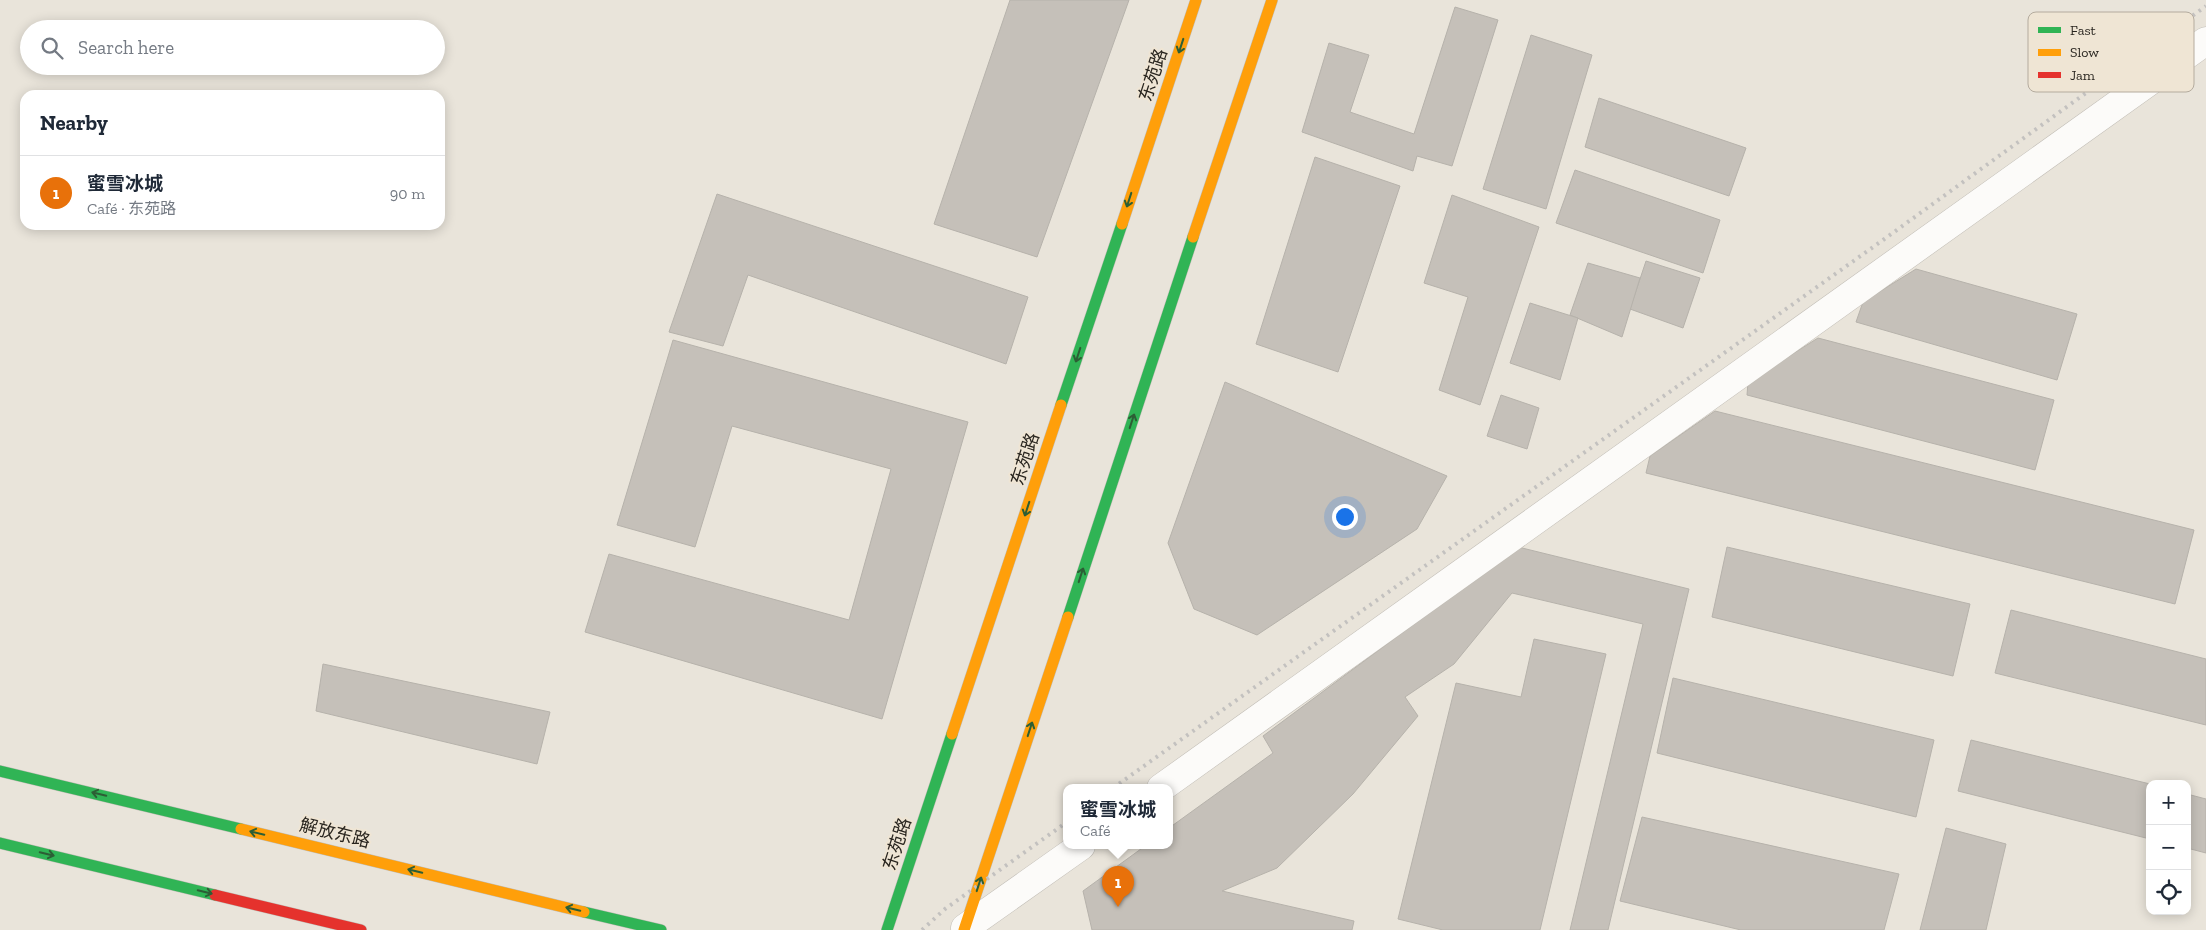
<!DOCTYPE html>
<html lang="en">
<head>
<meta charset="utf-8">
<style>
	body { margin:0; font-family:"Zilla Slab","Noto Sans SC",serif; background:#f6f6f7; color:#1f2937 }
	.controls { position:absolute; right:15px; bottom:15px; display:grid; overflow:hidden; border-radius:10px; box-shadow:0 2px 12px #0003 }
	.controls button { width:45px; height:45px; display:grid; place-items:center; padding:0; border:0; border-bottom:1px solid #e0e1e3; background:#fff; color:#1f2937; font:25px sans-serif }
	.you { position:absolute; left:1344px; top:516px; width:18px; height:18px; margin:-12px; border:4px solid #fff; border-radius:50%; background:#1a73e8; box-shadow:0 0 0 8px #1a73e833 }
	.badge { display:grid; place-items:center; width:32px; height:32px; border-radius:50%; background:#0f766e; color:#fff; font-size:16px; font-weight:700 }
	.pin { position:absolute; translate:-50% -41px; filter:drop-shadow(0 1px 2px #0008) }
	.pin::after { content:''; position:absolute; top:26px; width:18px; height:15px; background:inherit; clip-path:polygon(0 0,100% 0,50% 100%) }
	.popup { position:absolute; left:1063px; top:784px; width:110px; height:65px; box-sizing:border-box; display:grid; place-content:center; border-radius:10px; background:#fff; filter:drop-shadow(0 1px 4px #0005); font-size:16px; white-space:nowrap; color:#747a83 }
	.popup b { font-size:19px; color:#1f2937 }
	.popup::after { content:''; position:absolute; left:50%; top:100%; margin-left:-10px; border:10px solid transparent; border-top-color:#fff }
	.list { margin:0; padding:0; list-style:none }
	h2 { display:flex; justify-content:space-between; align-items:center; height:65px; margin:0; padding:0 20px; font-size:21px }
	h2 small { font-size:16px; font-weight:400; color:#747a83 }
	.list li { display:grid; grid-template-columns:32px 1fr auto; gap:15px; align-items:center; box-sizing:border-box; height:75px; padding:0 20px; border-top:1px solid #e0e1e3 }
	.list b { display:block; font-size:19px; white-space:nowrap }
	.list p { margin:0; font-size:16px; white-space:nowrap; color:#747a83 }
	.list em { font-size:16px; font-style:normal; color:#747a83 }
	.icon { flex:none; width:28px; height:28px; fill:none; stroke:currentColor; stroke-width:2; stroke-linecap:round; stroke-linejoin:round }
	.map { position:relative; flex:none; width:2206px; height:930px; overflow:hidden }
	.search { position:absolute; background:#fff; box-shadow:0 2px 12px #0003; left:20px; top:20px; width:425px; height:55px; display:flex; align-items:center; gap:12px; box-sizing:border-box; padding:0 18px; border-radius:28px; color:#747a83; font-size:19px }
	.panel { position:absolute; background:#fff; box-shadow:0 2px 12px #0003; left:20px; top:90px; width:425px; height:140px; border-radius:15px }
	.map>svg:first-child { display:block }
</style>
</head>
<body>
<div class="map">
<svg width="2206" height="930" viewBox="0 0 2206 930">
	<rect width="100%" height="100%" fill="#e9e4da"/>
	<!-- building -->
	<g fill="#c5c0b9" stroke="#b6b2ab">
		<path d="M 1010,0 L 1129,0 L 1037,257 L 934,224 Z"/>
		<path d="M 1455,7 L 1498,20 L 1452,166 L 1417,156 L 1413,171 L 1302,132 L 1329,43 L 1369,55 L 1350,112 L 1414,134 Z"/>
		<path d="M 1531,35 L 1592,55 L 1546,209 L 1483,189 Z"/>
		<path d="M 1599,98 L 1746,148 L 1729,196 L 1585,147 Z"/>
		<path d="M 1315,157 L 1400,186 L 1338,372 L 1256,344 Z"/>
		<path d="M 1575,170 L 1720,220 L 1703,273 L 1556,223 Z"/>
		<path d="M 717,194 L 1028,297 L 1006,364 L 748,275 L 723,346 L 669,332 Z"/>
		<path d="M 1452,195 L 1539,227 L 1480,405 L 1439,390 L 1468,297 L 1424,283 Z"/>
		<path d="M 1646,261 L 1700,278 L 1683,328 L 1630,309 Z"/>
		<path d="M 1588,263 L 1640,278 L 1622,337 L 1570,315 Z"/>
		<path d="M 1916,269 L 2077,314 L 2057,380 L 1856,322 L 1863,302 Z"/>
		<path d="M 1530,303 L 1578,318 L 1560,380 L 1510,363 Z"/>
		<path d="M 1818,338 L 2054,400 L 2035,470 L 1747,395 L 1748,382 Z"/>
		<path d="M 673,340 L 968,422 L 882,719 L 585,632 L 609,554 L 849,620 L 891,469 L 732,426 L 695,547 L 617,525 Z"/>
		<path d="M 1225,382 L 1447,476 L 1417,529 L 1257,635 L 1194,609 L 1168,543 Z"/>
		<path d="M 1501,395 L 1539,408 L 1527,449 L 1487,436 Z"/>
		<path d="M 1715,411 L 2194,530 L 2175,604 L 1646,473 L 1650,456 Z"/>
		<path d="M 1518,547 L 1689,589 L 1608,930 L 1570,930 L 1643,624 L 1512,593 L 1454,664 L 1405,697 L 1418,716 L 1353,794 L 1277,868 L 1222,891 L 1354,921 L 1352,930 L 1092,930 L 1083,891 L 1145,846 L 1169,846 L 1169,828 L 1273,753 L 1263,736 Z"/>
		<path d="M 1727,547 L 1970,604 L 1953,676 L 1712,617 Z"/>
		<path d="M 2011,610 L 2206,659 L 2206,725 L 1995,673 Z"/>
		<path d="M 1534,639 L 1606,654 L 1540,930 L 1443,930 L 1398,919 L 1456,683 L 1521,697 Z"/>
		<path d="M 323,664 L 550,712 L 537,764 L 316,711 Z"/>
		<path d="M 1673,678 L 1934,740 L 1916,817 L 1657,753 Z"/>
		<path d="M 1971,740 L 2150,784 L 2150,839 L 1958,791 Z"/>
		<path d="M 2187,794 L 2206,799 L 2206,853 L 2187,848 Z"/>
		<path d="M 1642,817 L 1899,874 L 1884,930 L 1741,930 L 1620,901 Z"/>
		<path d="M 1946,828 L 2006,844 L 1986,930 L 1920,930 Z"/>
	</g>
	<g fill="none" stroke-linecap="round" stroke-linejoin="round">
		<!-- street casing -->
		<g stroke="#c1bdb6" stroke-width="29">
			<g id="street">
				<path d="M 1161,788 L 2206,41"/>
				<path d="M 965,928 L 1081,846"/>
			</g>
		</g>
		<!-- fast casing -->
		<g stroke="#c1bdb6" stroke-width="12">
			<g id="fast">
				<path d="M 1061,405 L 1122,224"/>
				<path d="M 1068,617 L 1193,237"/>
				<path d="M 0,771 L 241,829"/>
				<path d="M 0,843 L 215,895"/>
				<path d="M 584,912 L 661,930"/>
				<path d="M 887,930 L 952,734"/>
			</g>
		</g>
		<!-- slow casing -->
		<g stroke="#c1bdb6" stroke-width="12">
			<g id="slow">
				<path d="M 1122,224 L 1196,0"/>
				<path d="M 1193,237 L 1272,0"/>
				<path d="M 952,734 L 1061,405"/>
				<path d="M 241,829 L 584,912"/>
				<path d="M 964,930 L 1068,617"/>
			</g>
		</g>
		<!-- jam casing -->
		<g stroke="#c1bdb6" stroke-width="12">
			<path id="jam" d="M 215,895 L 361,930"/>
		</g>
		<!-- street -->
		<use href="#street" stroke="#fcfbf9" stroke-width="28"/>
		<!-- fast -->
		<use href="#fast" stroke="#30b455" stroke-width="11"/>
		<!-- slow -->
		<use href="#slow" stroke="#ff9f0a" stroke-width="11"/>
		<!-- jam -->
		<use href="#jam" stroke="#e5322d" stroke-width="11"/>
		<!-- rail -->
		<g stroke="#c3c1bf" stroke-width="4" stroke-dasharray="2.5 5" stroke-linecap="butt">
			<path d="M 1113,788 L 1883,240 L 2206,6"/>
			<path d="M 922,930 L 945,909 L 1067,822"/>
		</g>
	</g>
	<!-- one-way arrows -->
	<defs><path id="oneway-shaft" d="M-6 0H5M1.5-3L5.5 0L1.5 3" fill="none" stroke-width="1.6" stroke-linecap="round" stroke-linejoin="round" transform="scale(1.25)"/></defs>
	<g stroke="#2c5e35">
		<use href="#oneway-shaft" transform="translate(1181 46) rotate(108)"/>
		<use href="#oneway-shaft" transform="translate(1129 200) rotate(108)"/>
		<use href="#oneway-shaft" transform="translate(1078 355) rotate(108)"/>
		<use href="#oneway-shaft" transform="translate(1132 421) rotate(-72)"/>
		<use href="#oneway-shaft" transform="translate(1027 509) rotate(108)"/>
		<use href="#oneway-shaft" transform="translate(1081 575) rotate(-72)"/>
		<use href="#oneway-shaft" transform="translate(1030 729) rotate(-72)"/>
		<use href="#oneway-shaft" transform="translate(99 794) rotate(-166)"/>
		<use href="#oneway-shaft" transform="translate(257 833) rotate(-166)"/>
		<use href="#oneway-shaft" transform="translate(47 854) rotate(14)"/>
		<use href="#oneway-shaft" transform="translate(415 871) rotate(-166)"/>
		<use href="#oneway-shaft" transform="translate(979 884) rotate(-72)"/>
		<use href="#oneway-shaft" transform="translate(205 892) rotate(14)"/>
		<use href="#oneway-shaft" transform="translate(573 909) rotate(-166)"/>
	</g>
	<g text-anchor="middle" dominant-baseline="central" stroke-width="4" stroke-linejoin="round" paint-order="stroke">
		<!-- street labels -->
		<g font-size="18" fill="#29251f" stroke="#efe5d4">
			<text transform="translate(1153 75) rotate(-72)">东苑路</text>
			<text transform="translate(1025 459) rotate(-72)">东苑路</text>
			<text transform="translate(335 833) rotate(14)">解放东路</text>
			<text transform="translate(897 844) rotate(-72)">东苑路</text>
		</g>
	</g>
	<!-- legend -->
	<rect x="2028" y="12" width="166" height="80" rx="8" fill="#efe5d4" stroke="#b4ab9e" stroke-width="1"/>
	<rect x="2038" y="27" width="23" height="6" fill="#30b455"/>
	<rect x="2038" y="49" width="23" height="7" fill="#ff9f0a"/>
	<rect x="2038" y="72" width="23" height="6" fill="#e5322d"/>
	<g font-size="14" fill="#29251f">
		<text x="2070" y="35">Fast</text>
		<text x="2070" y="57">Slow</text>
		<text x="2070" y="80">Jam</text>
	</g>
</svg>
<div class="controls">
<button>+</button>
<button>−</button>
<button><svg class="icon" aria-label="locate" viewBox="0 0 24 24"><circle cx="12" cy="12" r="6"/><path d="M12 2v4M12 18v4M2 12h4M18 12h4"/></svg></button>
</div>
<div class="you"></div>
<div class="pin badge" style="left:1118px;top:907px;background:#e8710a">1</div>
<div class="popup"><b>蜜雪冰城</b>Café</div>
<div class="search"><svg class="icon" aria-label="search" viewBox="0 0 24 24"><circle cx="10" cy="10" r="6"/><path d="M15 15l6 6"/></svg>Search here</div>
<section class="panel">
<h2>Nearby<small></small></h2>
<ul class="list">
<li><span class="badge" style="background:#e8710a">1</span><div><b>蜜雪冰城</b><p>Café · 东苑路</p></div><em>90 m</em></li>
</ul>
</section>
</div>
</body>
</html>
